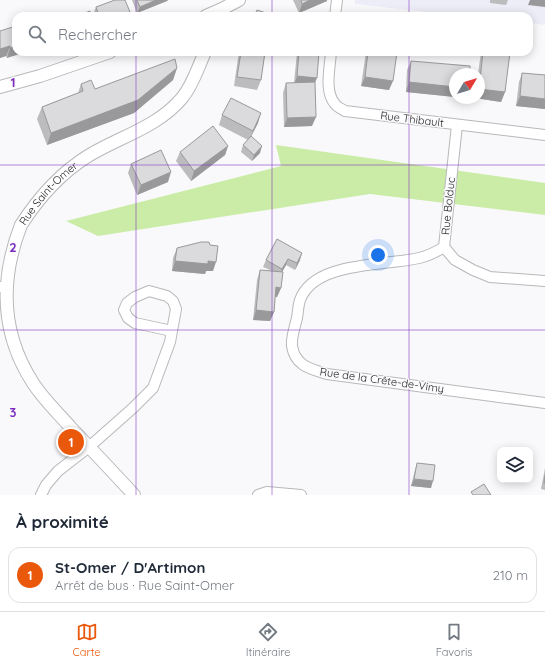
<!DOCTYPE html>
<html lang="fr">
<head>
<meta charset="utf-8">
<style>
	body { margin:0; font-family:Quicksand,sans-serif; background:#f2f2f3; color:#1f2937 }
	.controls { position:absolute; right:12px; bottom:12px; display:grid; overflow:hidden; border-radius:8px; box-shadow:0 2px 10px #0003 }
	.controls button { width:36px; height:36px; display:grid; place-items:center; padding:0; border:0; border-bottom:1px solid #e0e1e3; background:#fff; color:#1f2937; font:20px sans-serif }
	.compass { position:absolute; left:449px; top:68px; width:36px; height:36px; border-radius:50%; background:#fff; box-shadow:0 2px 10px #0003; rotate:52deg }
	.you { position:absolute; left:378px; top:255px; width:14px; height:14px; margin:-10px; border:3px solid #fff; border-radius:50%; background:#1a73e8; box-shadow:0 0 0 6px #1a73e833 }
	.badge { display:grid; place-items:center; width:26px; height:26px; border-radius:50%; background:#ea580c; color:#fff; font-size:13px; font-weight:700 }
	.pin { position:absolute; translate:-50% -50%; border:2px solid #fff; box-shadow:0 1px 4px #0006 }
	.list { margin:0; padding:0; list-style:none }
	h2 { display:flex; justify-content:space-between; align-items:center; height:52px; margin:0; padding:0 16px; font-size:17px }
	h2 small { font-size:13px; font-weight:400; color:#747a83 }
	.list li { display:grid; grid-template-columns:26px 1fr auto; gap:12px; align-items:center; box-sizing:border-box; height:56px; margin:0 8px 8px; padding:0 8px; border:1px solid #e0e1e3; border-radius:12px }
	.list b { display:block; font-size:15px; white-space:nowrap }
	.list p { margin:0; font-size:13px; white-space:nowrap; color:#747a83 }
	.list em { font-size:13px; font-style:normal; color:#747a83 }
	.icon { flex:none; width:22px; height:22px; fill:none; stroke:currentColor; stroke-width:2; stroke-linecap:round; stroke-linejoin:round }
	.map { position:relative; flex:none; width:545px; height:495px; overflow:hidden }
	.search { position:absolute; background:#fff; box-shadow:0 2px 10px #0003; left:12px; right:12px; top:12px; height:44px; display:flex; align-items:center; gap:10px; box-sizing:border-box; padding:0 14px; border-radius:12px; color:#747a83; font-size:15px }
	.sheet { height:116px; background:#fff }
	nav { display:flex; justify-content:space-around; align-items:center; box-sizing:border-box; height:56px; border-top:1px solid #e0e1e3; background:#fff; font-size:11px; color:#747a83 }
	nav a { display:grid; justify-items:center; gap:2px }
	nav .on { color:#ea580c }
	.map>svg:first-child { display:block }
</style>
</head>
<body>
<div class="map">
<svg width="545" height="495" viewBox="0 0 545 495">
	<rect width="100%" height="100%" fill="#f9f9fc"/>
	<!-- built -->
	<path fill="#ededf8" d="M 355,0 L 545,0 L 545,25 L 529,23 L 529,16 L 464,16 L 355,4 Z"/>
	<!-- green -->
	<path fill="#cbeca6" d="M 276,145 L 545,183 L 545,215 L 370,194 L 98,236 L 66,221 L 281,166 Z"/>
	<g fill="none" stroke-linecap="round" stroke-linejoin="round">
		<!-- minor casing -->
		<g stroke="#b7b8ba" stroke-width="12">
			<g id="minor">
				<path d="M 335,16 L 337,0"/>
				<path d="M 331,52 C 330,68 324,91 335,104 C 337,107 342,109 345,111 L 545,135"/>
				<path d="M 457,125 L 444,247 L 455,260 L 473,270 L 490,277 L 545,281"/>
				<path d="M 444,247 C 436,252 428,256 419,258 C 385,266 314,261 300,300 C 298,306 298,313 297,318 C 295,326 291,338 292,346 C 295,366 311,369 327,374 L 545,403"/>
				<path d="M 0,287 L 1,287"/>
				<path d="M 41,495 L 46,485 L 58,471 L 89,447 L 133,408 L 153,388 L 170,342 L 176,309 L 173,301 L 167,296 L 149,291 L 135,297 L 127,303 L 124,310 L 128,318 L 135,323 L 172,331"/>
				<path d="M 258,495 L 267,492 L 301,495"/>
			</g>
		</g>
		<!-- tertiary casing -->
		<g stroke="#b7b8ba" stroke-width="14">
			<g id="tertiary">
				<path d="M 206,16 L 222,9 L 239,0"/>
				<path d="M 0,87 L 40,76 L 110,52"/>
				<path id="s1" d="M 134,495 C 114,473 93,451 72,429 C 59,414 44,400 33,383 C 0,332 0,279 21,225 C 39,197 59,174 88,156 C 119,137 158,127 182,98 C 193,85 198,67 205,52"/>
			</g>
		</g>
		<!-- minor -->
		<use href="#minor" stroke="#fff" stroke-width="10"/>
		<!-- tertiary -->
		<use href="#tertiary" stroke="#fff" stroke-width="12"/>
	</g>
	<!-- wall -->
	<g fill="#bcbcbf">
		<path d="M 132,0 L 168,0 L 167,1 L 137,13 Z"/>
		<path d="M 293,0 L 327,0 L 327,1 L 299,13 Z"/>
		<path d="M 490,0 L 508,0 L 506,5 L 490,3 Z"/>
		<path d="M 96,7 L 128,16 L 94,16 L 93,14 Z"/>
		<path d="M 0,31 L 16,52 L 7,58 L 6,56 L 0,58 Z"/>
		<path d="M 240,52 L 265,52 L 261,80 L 257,90 L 234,86 L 238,58 Z"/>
		<path d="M 297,52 L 319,52 L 315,83 L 312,126 L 284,127 L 283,93 L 286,83 L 294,83 Z"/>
		<path d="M 366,52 L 397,52 L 389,90 L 361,86 Z"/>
		<path d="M 481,52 L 510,52 L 505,92 L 501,102 L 475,98 L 479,98 L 479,74 L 478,74 Z"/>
		<path d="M 411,61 L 455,74 L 455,97 L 406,92 L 407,70 Z"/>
		<path d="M 177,68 L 173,80 L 134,113 L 47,145 L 37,119 L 42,107 L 78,93 L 81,84 L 95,89 Z"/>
		<path d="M 522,73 L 545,75 L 545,109 L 516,106 L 519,82 Z"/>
		<path d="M 222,115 L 258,123 L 251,137 L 260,153 L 252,161 L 241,152 L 243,145 L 248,140 L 219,125 Z"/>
		<path d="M 228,146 L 225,155 L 191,181 L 176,161 L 180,152 Z"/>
		<path d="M 131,164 L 168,182 L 137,195 L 128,173 Z"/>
		<path d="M 277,239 L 300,260 L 295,270 L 286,265 L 282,272 L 281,288 L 277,297 L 275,297 L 274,312 L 270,321 L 253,320 L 257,280 L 260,270 L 272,271 L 263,267 L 266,260 Z"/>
		<path d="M 177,248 L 213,271 L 206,271 L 205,274 L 172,271 L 173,258 Z"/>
		<path d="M 417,463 L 431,488 L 411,486 L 415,470 Z"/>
		<path d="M 545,468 L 545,490 L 541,489 Z"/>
	</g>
	<!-- shaded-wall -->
	<g fill="#99999b">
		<path d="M 156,0 L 168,0 L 167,1 L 137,13 L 140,7 Z"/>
		<path d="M 310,0 L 327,0 L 327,1 L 299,13 L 302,4 Z"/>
		<path d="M 530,0 L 545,0 L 545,7 L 528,5 Z"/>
		<path d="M 130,12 L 128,16 L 118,16 Z"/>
		<path d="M 10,46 L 6,56 L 0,58 L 0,49 Z"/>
		<path d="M 16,46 L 16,52 L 26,52 L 7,58 L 10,48 Z"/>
		<path d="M 177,68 L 173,80 L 134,113 L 47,145 L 51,133 Z"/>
		<path d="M 297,76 L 317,78 L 313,87 L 294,85 Z"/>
		<path d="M 365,77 L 393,81 L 389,90 L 361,86 Z"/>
		<path d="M 409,82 L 455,87 L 455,97 L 406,92 Z"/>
		<path d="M 479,89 L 505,92 L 501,102 L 475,98 L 479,98 Z"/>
		<path d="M 520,96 L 545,99 L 545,109 L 516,106 Z"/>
		<path d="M 261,113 L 258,123 L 249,140 Z"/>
		<path d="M 316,117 L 312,126 L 284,127 L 287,118 Z"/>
		<path d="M 228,146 L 225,155 L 191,181 L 194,171 Z"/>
		<path d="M 262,146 L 260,153 L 252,161 L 254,155 Z"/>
		<path d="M 171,172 L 168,182 L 137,195 L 141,185 Z"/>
		<path d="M 302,253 L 300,260 L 295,270 L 297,263 Z"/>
		<path d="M 288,259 L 286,265 L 280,276 L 282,269 Z"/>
		<path d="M 175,261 L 208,261 L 216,262 L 213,271 L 206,271 L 205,274 L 172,271 Z"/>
		<path d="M 276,287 L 281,288 L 277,297 L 273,297 Z"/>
		<path d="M 256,310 L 274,312 L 270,321 L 253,320 Z"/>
		<path d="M 414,479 L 433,481 L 431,488 L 411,486 Z"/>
	</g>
	<!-- building -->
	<g fill="#dbdbde" stroke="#99999b">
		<path d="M 115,0 L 125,0 L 130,12 L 118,16 L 99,16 L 96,7 Z"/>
		<path d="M 137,0 L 156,0 L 140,7 Z"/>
		<path d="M 301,0 L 310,0 L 302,4 Z"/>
		<path d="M 257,10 L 275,16 L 254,16 Z"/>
		<path d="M 90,11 L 92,16 L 77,16 Z"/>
		<path d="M 307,14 L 321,16 L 307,16 Z"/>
		<path d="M 16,26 L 16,46 L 10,48 L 10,46 L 0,49 L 0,31 Z"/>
		<path d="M 241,52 L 265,52 L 261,80 L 237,77 Z"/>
		<path d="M 299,52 L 319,52 L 317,78 L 297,76 Z"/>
		<path d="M 368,52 L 397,52 L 393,81 L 365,77 Z"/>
		<path d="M 483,52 L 510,52 L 505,92 L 479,89 Z"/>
		<path d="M 175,59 L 177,68 L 138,100 L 51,133 L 42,107 L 83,91 L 81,84 L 91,80 L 95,89 Z"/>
		<path d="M 411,61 L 470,66 L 470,74 L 455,74 L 455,87 L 409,82 Z"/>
		<path d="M 522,73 L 545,75 L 545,99 L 520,96 Z"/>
		<path d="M 315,82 L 316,117 L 287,118 L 286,83 Z"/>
		<path d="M 231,98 L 261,113 L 253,131 L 222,115 Z"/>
		<path d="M 213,126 L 228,146 L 194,171 L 180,152 Z"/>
		<path d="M 251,136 L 262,146 L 254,155 L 243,145 Z"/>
		<path d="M 161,150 L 171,172 L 141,185 L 131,164 Z"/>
		<path d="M 277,239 L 302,253 L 297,263 L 288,259 L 282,269 L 266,260 Z"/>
		<path d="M 201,242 L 209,242 L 210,245 L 218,246 L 216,262 L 208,261 L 208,264 L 175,261 L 177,248 Z"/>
		<path d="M 260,270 L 283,272 L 281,288 L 276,287 L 274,312 L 256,310 Z"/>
		<path d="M 417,463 L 435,465 L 433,481 L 414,479 Z"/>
		<path d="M 545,475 L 545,483 L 544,483 Z"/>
		<path d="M 484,484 L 491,495 L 473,495 L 471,492 Z"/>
	</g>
	<!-- grid -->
	<path fill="none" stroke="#7b2cbf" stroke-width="1" stroke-opacity="0.55" d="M 136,0 L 136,16M 272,0 L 272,16M 409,0 L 409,16M 136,52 L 136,495M 272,52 L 272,495M 409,52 L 409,495M 0,165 L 545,165M 0,330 L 545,330"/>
	<g text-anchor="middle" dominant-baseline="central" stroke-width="3" stroke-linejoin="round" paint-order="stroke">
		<!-- street labels -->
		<g font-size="11" fill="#262627" stroke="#f9f9fc">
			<text transform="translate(412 119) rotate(7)">Rue Thibault</text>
			<text stroke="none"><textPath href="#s1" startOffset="358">Rue Saint-Omer</textPath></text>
			<text transform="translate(448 206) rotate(-84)">Rue Bolduc</text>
			<text transform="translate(382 380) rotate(8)">Rue de la Crête-de-Vimy</text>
		</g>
	</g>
	<g font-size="13" text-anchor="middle" font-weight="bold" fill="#7b2cbf" stroke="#f9f9fc" stroke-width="3" stroke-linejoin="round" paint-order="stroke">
		<text x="13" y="87">1</text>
		<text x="13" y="252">2</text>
		<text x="13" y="417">3</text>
	</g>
</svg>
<div class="controls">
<button><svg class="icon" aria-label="layers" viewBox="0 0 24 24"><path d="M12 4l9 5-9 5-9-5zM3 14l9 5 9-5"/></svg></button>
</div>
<svg class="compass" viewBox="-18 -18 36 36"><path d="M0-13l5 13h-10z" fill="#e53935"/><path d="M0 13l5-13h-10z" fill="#747a83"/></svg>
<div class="you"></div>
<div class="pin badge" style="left:71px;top:442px">1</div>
<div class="search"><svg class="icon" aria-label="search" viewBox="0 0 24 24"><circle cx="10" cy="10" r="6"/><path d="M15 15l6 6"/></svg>Rechercher</div>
</div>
<section class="sheet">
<h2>À proximité<small></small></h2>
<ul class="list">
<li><span class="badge">1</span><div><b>St-Omer / D'Artimon</b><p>Arrêt de bus · Rue Saint-Omer</p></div><em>210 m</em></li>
</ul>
</section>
<nav>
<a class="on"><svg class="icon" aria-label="map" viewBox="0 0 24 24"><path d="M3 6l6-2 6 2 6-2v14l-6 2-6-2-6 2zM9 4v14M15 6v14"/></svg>Carte</a>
<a><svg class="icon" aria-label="directions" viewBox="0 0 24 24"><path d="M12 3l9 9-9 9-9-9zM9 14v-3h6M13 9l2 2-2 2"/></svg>Itinéraire</a>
<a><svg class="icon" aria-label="saved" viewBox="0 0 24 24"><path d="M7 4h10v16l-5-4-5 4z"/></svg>Favoris</a>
</nav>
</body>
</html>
